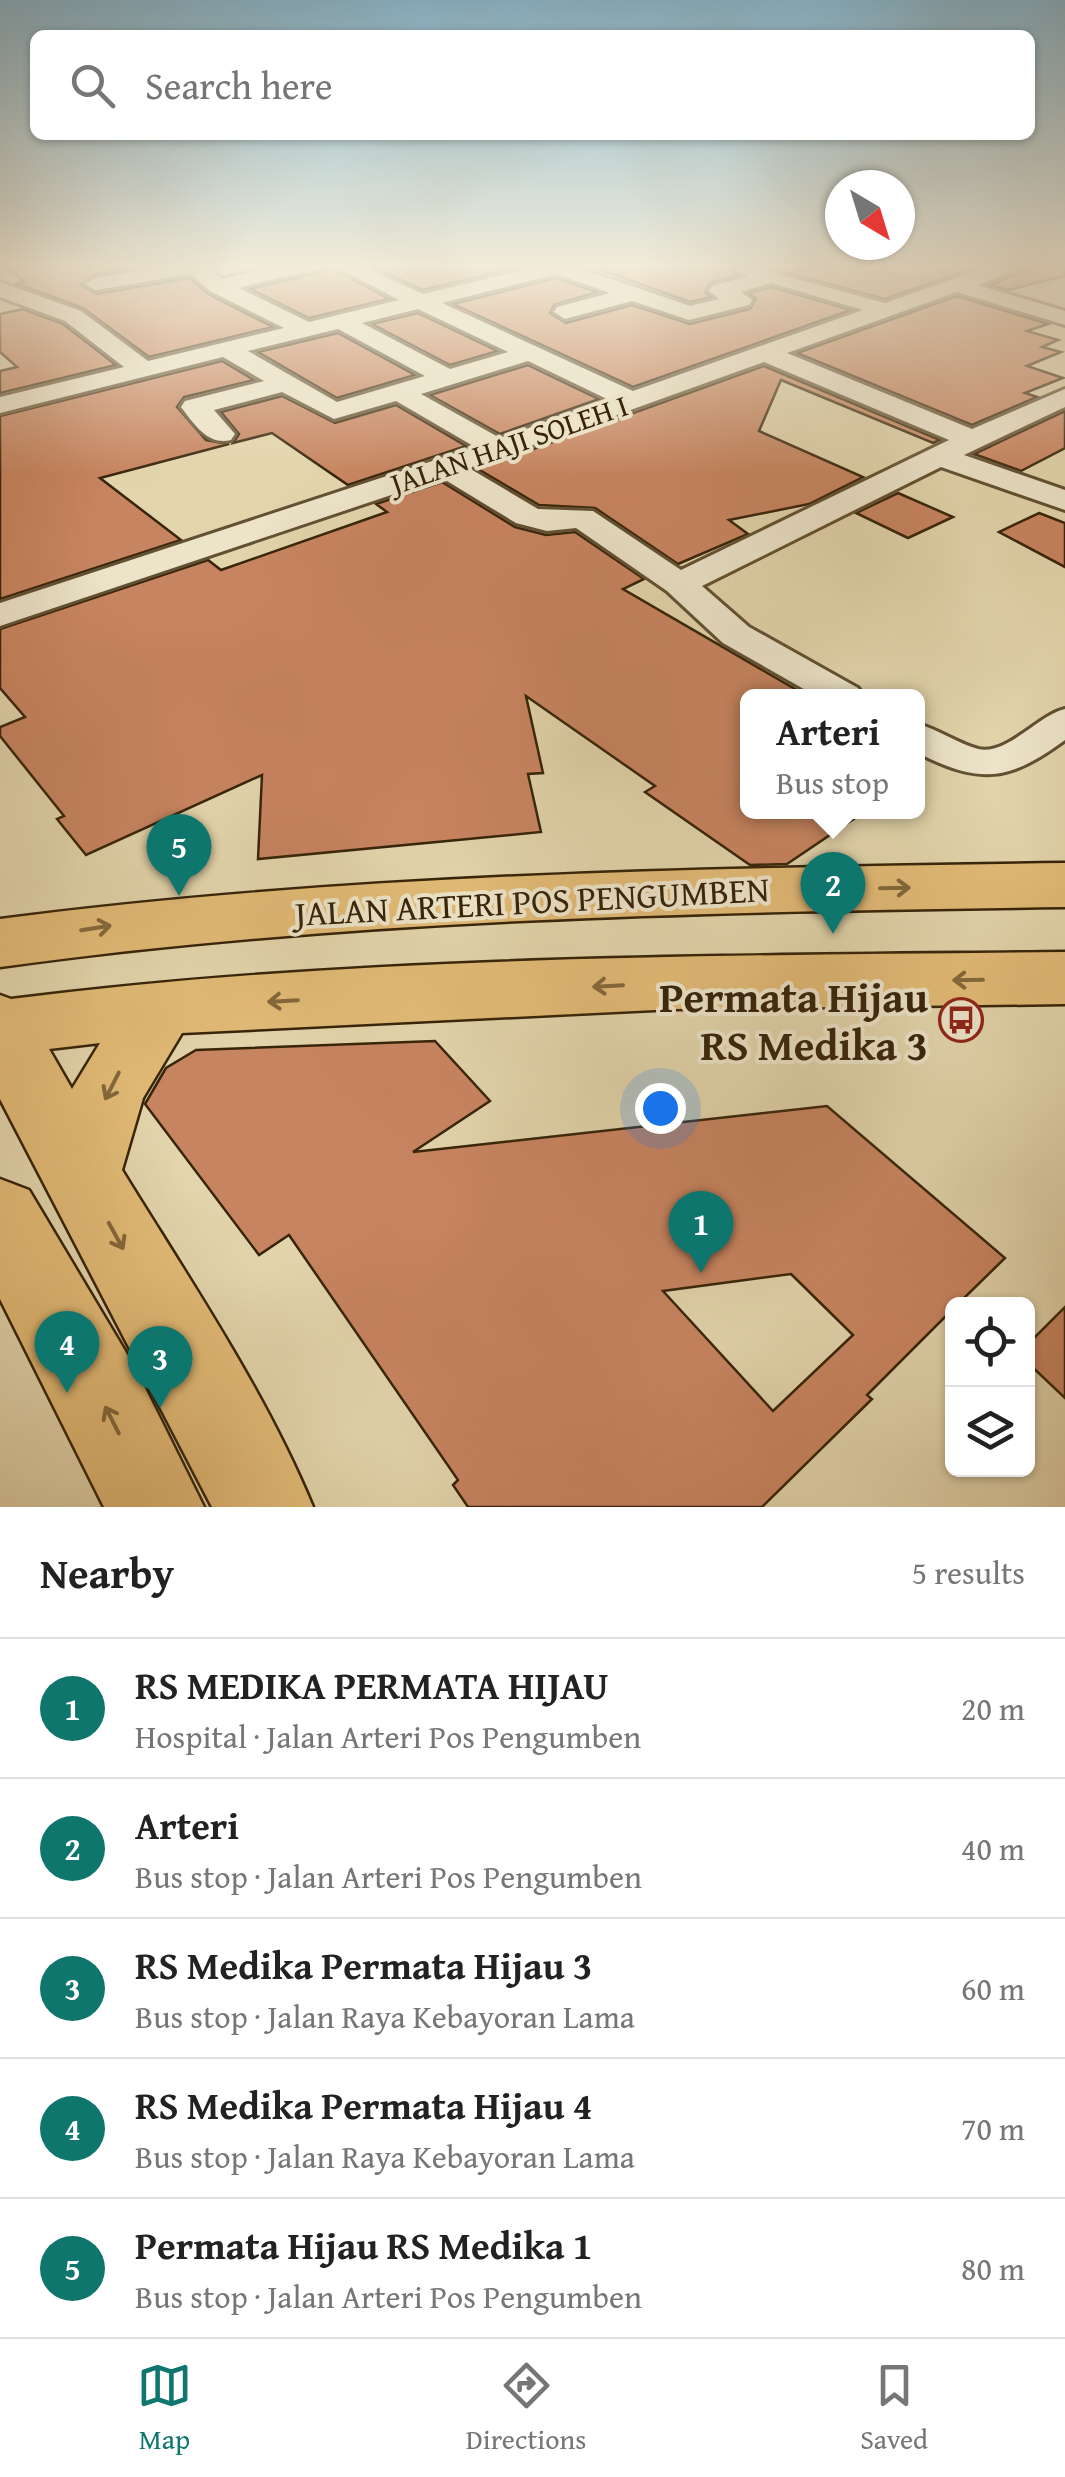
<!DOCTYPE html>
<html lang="en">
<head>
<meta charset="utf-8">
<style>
	body { margin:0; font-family:"Gentium Book Plus",serif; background:#f2f2f2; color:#222 }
	.controls { position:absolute; right:30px; bottom:30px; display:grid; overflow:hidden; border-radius:15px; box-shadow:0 2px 8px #0004 }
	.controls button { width:90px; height:90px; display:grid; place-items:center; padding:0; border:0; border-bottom:2px solid #e0e0e0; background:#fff; color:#222; font:50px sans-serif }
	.compass { position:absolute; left:825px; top:170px; width:90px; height:90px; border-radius:50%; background:#fff; box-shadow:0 2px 8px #0004; rotate:142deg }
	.you { position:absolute; left:660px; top:1108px; width:35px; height:35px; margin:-25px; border:8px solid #fff; border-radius:50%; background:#1a73e8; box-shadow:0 0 0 15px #1a73e833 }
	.badge { display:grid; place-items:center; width:65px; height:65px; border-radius:50%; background:#0f766e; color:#fff; font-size:32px; font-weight:700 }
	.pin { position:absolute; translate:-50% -82px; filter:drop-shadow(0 2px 5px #0008) }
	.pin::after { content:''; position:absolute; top:52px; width:35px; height:30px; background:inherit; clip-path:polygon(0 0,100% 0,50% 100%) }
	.popup { position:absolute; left:740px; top:689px; width:185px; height:130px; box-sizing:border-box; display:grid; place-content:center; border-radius:15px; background:#fff; filter:drop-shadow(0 2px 8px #0005); font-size:32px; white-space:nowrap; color:#767676 }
	.popup b { font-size:38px; color:#222 }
	.popup::after { content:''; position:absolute; left:50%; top:100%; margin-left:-20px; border:20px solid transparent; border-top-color:#fff }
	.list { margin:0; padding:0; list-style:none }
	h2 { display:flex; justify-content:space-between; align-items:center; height:130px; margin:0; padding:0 40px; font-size:42px }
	h2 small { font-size:32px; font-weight:400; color:#767676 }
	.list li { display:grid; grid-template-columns:65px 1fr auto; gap:30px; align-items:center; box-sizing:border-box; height:140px; padding:0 40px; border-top:2px solid #e0e0e0 }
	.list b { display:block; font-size:38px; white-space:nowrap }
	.list p { margin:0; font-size:32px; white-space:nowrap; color:#767676 }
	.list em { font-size:32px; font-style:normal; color:#767676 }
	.icon { flex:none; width:55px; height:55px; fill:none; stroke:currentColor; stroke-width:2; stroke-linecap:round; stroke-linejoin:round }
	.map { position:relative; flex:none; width:1065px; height:1507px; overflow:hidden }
	.search { position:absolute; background:#fff; box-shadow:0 2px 8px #0004; left:30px; right:30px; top:30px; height:110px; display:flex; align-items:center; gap:25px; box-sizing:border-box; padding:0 35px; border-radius:15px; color:#767676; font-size:38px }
	.sheet { height:830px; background:#fff }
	nav { display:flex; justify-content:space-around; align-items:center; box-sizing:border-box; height:140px; border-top:2px solid #e0e0e0; background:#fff; font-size:28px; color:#767676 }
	nav a { display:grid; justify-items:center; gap:5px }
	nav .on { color:#0f766e }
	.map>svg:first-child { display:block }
</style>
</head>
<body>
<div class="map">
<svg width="1065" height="1507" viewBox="0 0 1065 1507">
	<rect width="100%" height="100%" fill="#e2d4ab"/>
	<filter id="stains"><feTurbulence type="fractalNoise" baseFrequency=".002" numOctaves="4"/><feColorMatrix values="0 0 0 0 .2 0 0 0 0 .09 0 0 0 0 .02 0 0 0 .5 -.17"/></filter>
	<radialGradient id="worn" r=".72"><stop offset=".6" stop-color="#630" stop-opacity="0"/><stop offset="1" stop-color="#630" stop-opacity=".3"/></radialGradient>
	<!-- building -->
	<g fill="#c78460" stroke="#372409" stroke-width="2.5" fill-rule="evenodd">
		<path d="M 0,264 L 157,264 L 95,274 L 81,285 L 97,294 L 189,278 L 208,294 L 273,327 L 149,357 L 83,308 L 15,283 L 25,282 Z"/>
		<path d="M 365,264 L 532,264 L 423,290 Z"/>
		<path d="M 585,264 L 735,264 L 731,269 L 738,275 L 711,282 L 705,292 L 711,297 L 690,302 Z"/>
		<path d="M 754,264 L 985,264 L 885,299 Z"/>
		<path d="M 1029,264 L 1065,264 L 1065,276 L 1008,290 L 990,285 L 1023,272 Z"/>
		<path d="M 327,265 L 389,299 L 309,318 L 250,289 L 322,272 Z"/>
		<path d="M 556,278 L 597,292 L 554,305 L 550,313 L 566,323 L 632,305 L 690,324 L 750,309 L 756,299 L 749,293 L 771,287 L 851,310 L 633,387 L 453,304 Z"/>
		<path d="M 957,296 L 1048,324 L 1027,331 L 1058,340 L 1042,347 L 1061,352 L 1027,366 L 1063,378 L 1025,393 L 1037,397 L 972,425 L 797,353 Z"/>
		<path d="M 23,309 L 63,324 L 116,365 L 0,393 L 0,371 L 17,367 L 0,352 L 0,314 Z"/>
		<path d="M 418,313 L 498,351 L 450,365 L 372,324 Z"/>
		<path d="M 338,333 L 415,375 L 337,398 L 258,352 Z"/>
		<path d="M 222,361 L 254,380 L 184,397 L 177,407 L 206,440 L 229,444 L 100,478 L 181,540 L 0,599 L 0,416 Z"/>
		<path d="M 528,365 L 599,399 L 500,434 L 430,395 Z"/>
		<path d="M 764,366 L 940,440 L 933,443 L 781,380 L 759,431 L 863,477 L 809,504 L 729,520 L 748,534 L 678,564 L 595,508 L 539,505 L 478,469 Z"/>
		<path d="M 282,396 L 335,423 L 396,405 L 466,446 L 348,485 L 272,433 L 233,443 L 239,434 L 221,412 Z"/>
		<path d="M 1065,411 L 1065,448 L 1021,471 L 974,454 Z"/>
		<path d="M 442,482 L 515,527 L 546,535 L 575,532 L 644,579 L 623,589 L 807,696 L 748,696 L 748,812 L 864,812 L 787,864 L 750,865 L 645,792 L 655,786 L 526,696 L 543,773 L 528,774 L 541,832 L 258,859 L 262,775 L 86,855 L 57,819 L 64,816 L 0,736 L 0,727 L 25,717 L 0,688 L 0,629 L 208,560 L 221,570 L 387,512 L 376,504 Z"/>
		<path d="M 898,493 L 953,517 L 908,538 L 856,513 Z"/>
		<path d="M 1039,513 L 1065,523 L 1065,567 L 999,532 Z"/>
		<path d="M 435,1041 L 490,1101 L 413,1152 L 827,1106 L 1005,1258 L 958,1304 L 952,1304 L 952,1310 L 867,1395 L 872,1399 L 762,1507 L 468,1507 L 453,1485 L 458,1480 L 289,1235 L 259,1255 L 145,1104 L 166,1068 L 196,1050 ZM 791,1274 L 853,1335 L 773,1411 L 663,1291 Z"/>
		<path d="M 1065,1307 L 1065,1398 L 1028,1363 L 1028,1344 Z"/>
	</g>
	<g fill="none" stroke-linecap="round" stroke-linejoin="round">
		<!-- minor casing -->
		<g stroke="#625032" stroke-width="6">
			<g id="minor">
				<path d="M 177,264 L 203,264 L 222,279 L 288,264 L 324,264 L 321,268 L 239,288 L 309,322 L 399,300 L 331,264 L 357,264 L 423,294 L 547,264 L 581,264 L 579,268 L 690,306 L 719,299 L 709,291 L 712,286 L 748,276 L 735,269 L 741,264 L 885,303 L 996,264 L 1025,264 L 1022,268 L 978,285 L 1065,311 L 1065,325 L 957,292 L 787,353 L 972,429 L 1065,389 L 1065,407 L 964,455 L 1065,490 L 1065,510 L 941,467 L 702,586 L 749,627 L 858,688 L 864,696 L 816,696 L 723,643 L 667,591 L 576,528 L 547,531 L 516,523 L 442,478 L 0,626 L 0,603 L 475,447 L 396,401 L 334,419 L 282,392 L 214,410 L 235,434 L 231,440 C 208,446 194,424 181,407 L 185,401 L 264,381 L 223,357 L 0,413 L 0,397 L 124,367 L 65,321 L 0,297 L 0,282 L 81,311 L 148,361 L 284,328 L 210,291 L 190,274 L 96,290 L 85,284 L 96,278 ZM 556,274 L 610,293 L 557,307 L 554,312 L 565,319 L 632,301 L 689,320 L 749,305 L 752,300 L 741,292 L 771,283 L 863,310 L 633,391 L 442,303 ZM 418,309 L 508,352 L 450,369 L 362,323 ZM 338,329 L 425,376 L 337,402 L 248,351 ZM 528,361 L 609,400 L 500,438 L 421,394 ZM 764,362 L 949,440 L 681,570 L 593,511 L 538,509 L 469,468 Z"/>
				<path d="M 1065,709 L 1065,740 C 1009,781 981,785 918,753 L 918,724 C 939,730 957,743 978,749 C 1007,756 1038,715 1065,709 Z"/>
			</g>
		</g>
		<!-- major casing -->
		<g stroke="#372409" stroke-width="5">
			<g id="major">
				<path d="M 1065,863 L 1065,907 C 708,912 354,918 0,967 L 0,919 C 354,873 709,868 1065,863 Z"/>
				<path d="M 1065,952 L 1065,1004 L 675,1009 L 182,1033 L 143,1098 L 122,1170 C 189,1279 264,1389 313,1507 L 212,1507 L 0,1099 L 0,995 L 11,999 C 357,955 716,956 1065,952 ZM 100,1043 L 72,1089 L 49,1049 Z"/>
				<path d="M 0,1179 L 29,1190 L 134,1366 L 204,1507 L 104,1507 L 0,1299 Z"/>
			</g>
		</g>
		<!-- minor -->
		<use href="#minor" fill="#ece3c8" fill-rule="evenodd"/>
		<!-- major -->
		<use href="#major" fill="#e1ba76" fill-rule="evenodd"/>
	</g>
	<!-- one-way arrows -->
	<defs><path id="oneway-shaft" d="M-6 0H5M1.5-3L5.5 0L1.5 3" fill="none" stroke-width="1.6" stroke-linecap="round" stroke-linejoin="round" transform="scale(2.5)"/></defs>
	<g stroke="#84683a">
		<use href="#oneway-shaft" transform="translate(895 888) rotate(-1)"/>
		<use href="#oneway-shaft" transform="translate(96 928) rotate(-9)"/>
		<use href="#oneway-shaft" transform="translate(968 980) rotate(179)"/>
		<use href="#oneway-shaft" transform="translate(608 986) rotate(177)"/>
		<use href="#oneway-shaft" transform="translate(283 1001) rotate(177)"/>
		<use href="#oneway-shaft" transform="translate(112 1086) rotate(117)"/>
		<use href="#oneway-shaft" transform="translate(116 1236) rotate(61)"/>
		<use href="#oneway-shaft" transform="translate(112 1420) rotate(-117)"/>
	</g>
	<!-- sky -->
	<linearGradient id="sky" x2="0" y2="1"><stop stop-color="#87b6ce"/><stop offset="0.56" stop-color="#f2ecd9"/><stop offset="1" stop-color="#f2ecd9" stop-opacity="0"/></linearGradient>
	<rect width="1065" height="475" fill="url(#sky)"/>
	<!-- icons -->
	<defs>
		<g id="bus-ring" transform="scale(2.25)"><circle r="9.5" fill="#ece3c8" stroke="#8f2418" stroke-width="1.5"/><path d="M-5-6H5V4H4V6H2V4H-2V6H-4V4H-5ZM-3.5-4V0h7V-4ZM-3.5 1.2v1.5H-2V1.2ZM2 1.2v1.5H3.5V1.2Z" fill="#8f2418"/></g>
	</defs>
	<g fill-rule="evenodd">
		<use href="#bus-ring" x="961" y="1020"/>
	</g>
	<g text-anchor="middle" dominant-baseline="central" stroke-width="8" stroke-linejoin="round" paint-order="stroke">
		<!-- far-street labels -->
		<g font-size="30" fill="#372409" stroke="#ece3c8">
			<text transform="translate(509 444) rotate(-19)">JALAN HAJI SOLEH I</text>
		</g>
		<!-- street labels -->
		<g font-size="35" fill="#372409" stroke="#ece3c8">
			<text transform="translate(532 901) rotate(-3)">JALAN ARTERI POS PENGUMBEN</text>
		</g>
		<!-- near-poi labels -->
		<g font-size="42" font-weight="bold" fill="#372409" stroke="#ece3c8" text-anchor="end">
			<text x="928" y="996">Permata Hijau<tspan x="928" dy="48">RS Medika 3</tspan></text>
		</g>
	</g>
	<rect width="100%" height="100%" filter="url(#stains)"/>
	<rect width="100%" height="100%" fill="url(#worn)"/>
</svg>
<div class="controls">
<button><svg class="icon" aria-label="locate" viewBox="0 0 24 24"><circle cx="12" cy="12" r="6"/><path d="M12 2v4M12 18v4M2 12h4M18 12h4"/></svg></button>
<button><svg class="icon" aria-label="layers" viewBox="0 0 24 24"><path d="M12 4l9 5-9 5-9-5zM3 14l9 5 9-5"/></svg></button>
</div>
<svg class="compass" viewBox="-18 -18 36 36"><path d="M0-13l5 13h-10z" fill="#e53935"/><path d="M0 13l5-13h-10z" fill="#767676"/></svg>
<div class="you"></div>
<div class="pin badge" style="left:701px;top:1273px">1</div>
<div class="pin badge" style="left:833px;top:934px">2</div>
<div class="popup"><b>Arteri</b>Bus stop</div>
<div class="pin badge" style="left:160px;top:1408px">3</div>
<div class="pin badge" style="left:67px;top:1393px">4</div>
<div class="pin badge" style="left:179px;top:896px">5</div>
<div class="search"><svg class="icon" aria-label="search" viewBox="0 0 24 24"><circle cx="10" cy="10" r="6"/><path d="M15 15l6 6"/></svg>Search here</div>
</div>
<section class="sheet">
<h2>Nearby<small>5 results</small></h2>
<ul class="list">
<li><span class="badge">1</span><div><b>RS MEDIKA PERMATA HIJAU</b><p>Hospital · Jalan Arteri Pos Pengumben</p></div><em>20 m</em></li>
<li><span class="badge">2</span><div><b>Arteri</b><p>Bus stop · Jalan Arteri Pos Pengumben</p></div><em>40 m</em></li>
<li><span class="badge">3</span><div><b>RS Medika Permata Hijau 3</b><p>Bus stop · Jalan Raya Kebayoran Lama</p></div><em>60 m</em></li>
<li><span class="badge">4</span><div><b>RS Medika Permata Hijau 4</b><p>Bus stop · Jalan Raya Kebayoran Lama</p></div><em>70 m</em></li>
<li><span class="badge">5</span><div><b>Permata Hijau RS Medika 1</b><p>Bus stop · Jalan Arteri Pos Pengumben</p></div><em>80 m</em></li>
</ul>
</section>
<nav>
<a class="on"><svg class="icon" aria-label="map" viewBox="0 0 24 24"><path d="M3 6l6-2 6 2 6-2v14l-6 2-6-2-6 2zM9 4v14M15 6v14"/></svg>Map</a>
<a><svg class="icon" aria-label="directions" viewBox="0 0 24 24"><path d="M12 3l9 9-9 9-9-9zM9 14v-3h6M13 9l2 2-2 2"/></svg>Directions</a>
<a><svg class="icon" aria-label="saved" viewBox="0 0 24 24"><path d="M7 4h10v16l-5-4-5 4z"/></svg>Saved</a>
</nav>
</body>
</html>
